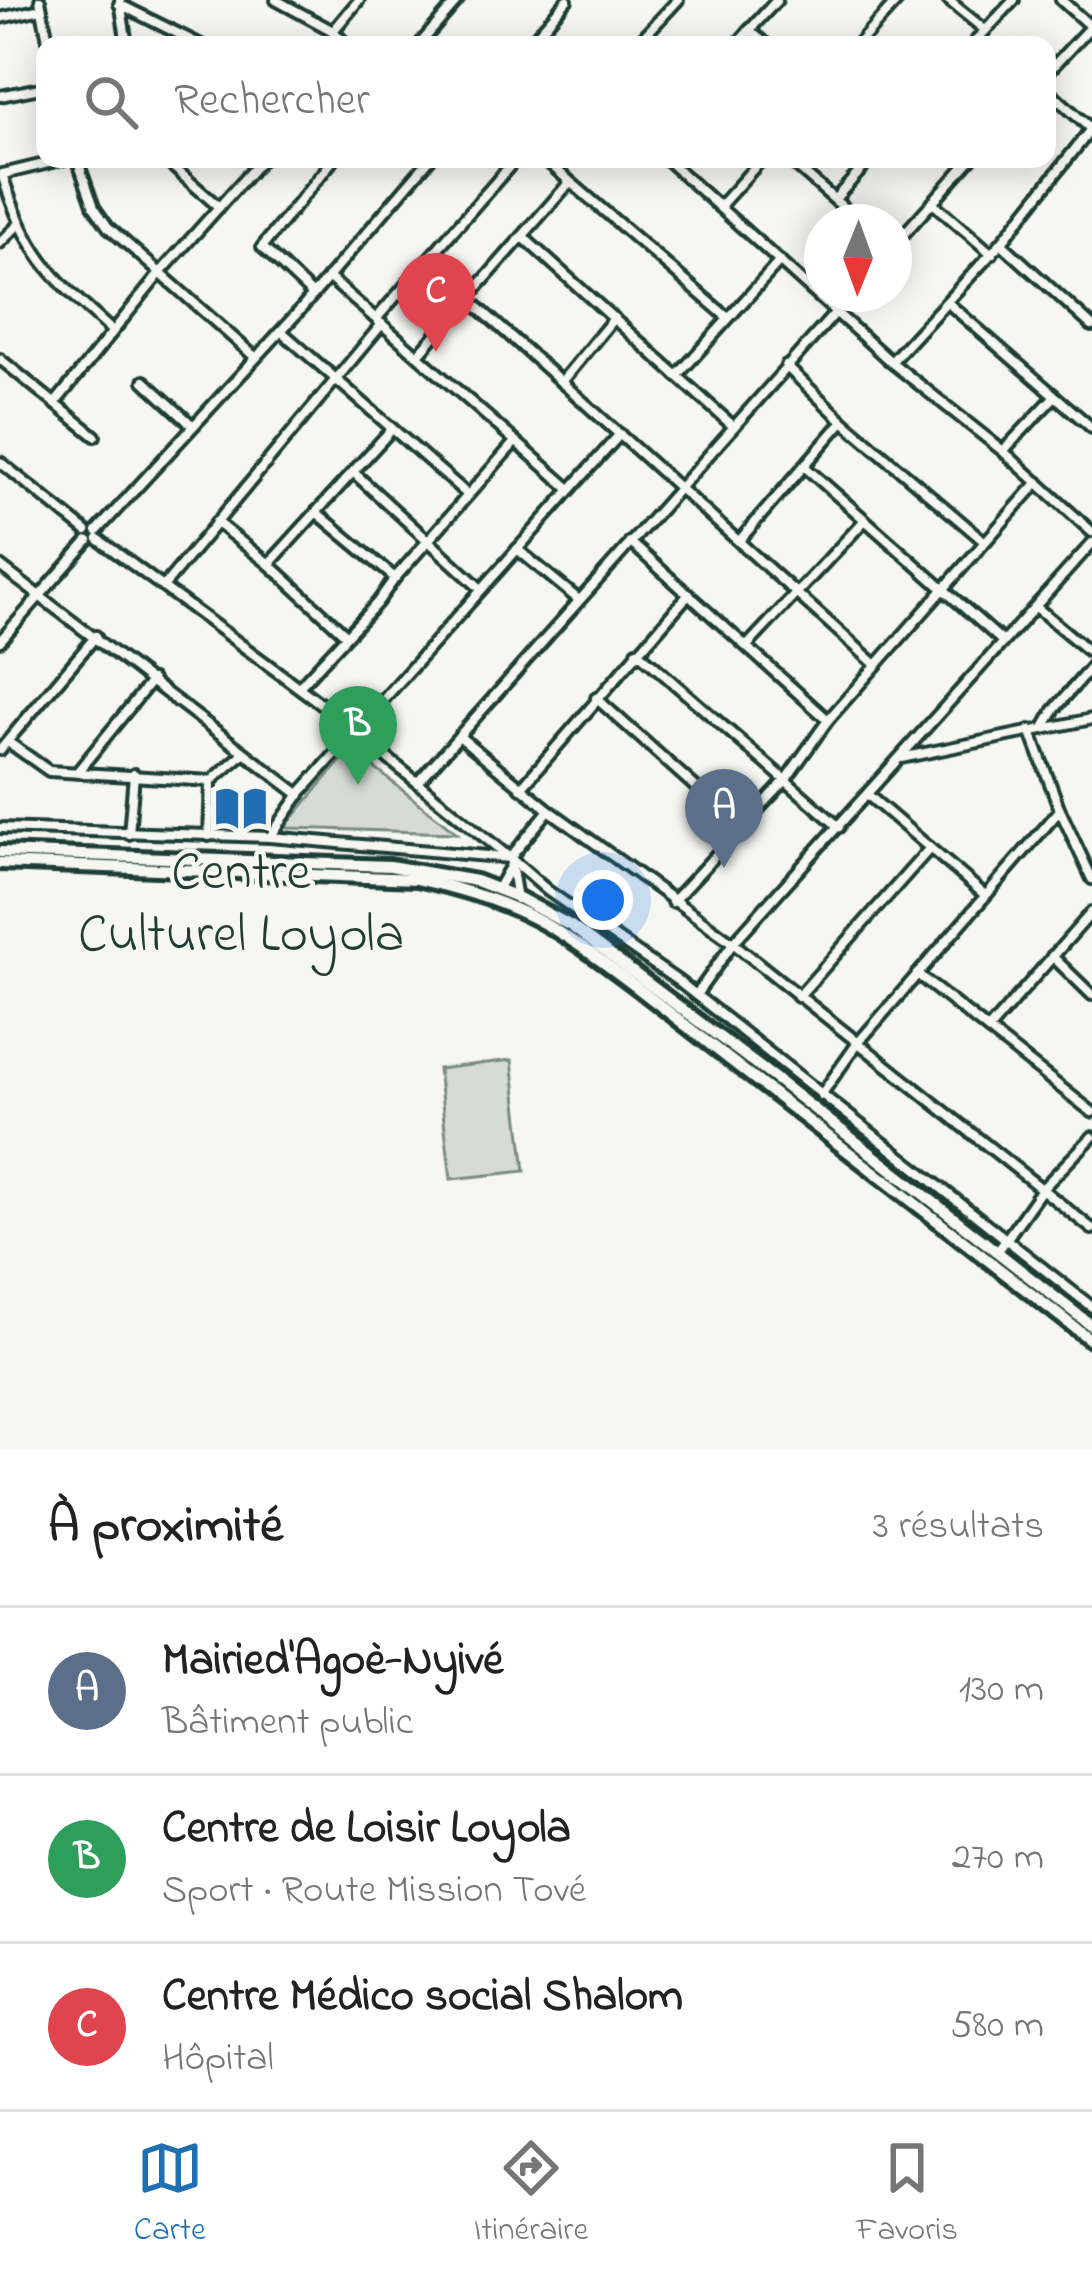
<!DOCTYPE html>
<html lang="fr">
<head>
<meta charset="utf-8">
<style>
	body { margin:0; font-family:"Indie Flower",sans-serif; background:#f6f6f6; color:#222 }
	.compass { position:absolute; left:804px; top:204px; width:108px; height:108px; border-radius:50%; background:#fff; box-shadow:0 6px 30px #0003; rotate:181deg }
	.you { position:absolute; left:603px; top:900px; width:42px; height:42px; margin:-30px; border:9px solid #fff; border-radius:50%; background:#1a73e8; box-shadow:0 0 0 18px #1a73e833 }
	.badge { display:grid; place-items:center; width:78px; height:78px; border-radius:50%; background:#1f6fb2; color:#fff; font-size:39px; font-weight:700 }
	.pin { position:absolute; translate:-50% -99px; filter:drop-shadow(0 3px 6px #0008) }
	.pin::after { content:''; position:absolute; top:63px; width:42px; height:36px; background:inherit; clip-path:polygon(0 0,100% 0,50% 100%) }
	.list { margin:0; padding:0; list-style:none }
	h2 { display:flex; justify-content:space-between; align-items:center; height:156px; margin:0; padding:0 48px; font-size:51px }
	h2 small { font-size:39px; font-weight:400; color:#767676 }
	.list li { display:grid; grid-template-columns:78px 1fr auto; gap:36px; align-items:center; box-sizing:border-box; height:168px; padding:0 48px; border-top:3px solid #e0e0e0 }
	.list b { display:block; font-size:45px; white-space:nowrap }
	.list p { margin:0; font-size:39px; white-space:nowrap; color:#767676 }
	.list em { font-size:39px; font-style:normal; color:#767676 }
	.icon { flex:none; width:66px; height:66px; fill:none; stroke:currentColor; stroke-width:2; stroke-linecap:round; stroke-linejoin:round }
	.map { position:relative; flex:none; width:1092px; height:1449px; overflow:hidden }
	.search { position:absolute; background:#fff; box-shadow:0 6px 30px #0003; left:36px; right:36px; top:36px; height:132px; display:flex; align-items:center; gap:30px; box-sizing:border-box; padding:0 42px; border-radius:24px; color:#767676; font-size:45px }
	.sheet { height:660px; background:#fff }
	nav { display:flex; justify-content:space-around; align-items:center; box-sizing:border-box; height:168px; border-top:3px solid #e0e0e0; background:#fff; font-size:33px; color:#767676 }
	nav a { display:grid; justify-items:center; gap:6px }
	nav .on { color:#1f6fb2 }
	.map>svg:first-child { display:block }
</style>
</head>
<body>
<div class="map">
<svg width="1092" height="1449" viewBox="0 0 1092 1449">
	<rect width="100%" height="100%" fill="#f6f6f2"/>
	<filter id="ink" filterUnits="userSpaceOnUse"><feTurbulence type="fractalNoise" baseFrequency=".00833" numOctaves="2"/><feDisplacementMap in="SourceGraphic" scale="24" xChannelSelector="R" yChannelSelector="G"/><feConvolveMatrix kernelMatrix="1 2 1 2 8 2 1 2 1" color-interpolation-filters="sRGB"/></filter>
	<g filter="url(#ink)">
		<!-- green -->
		<g fill="#d6dbd6" stroke="#7a8c85" stroke-width="3">
			<path d="M 349,751 L 353,751 L 457,833 L 289,828 L 286,826 Z"/>
			<path d="M 512,1060 L 525,1171 L 451,1179 L 438,1069 Z"/>
		</g>
		<g fill="none" stroke-linecap="round" stroke-linejoin="round">
			<!-- minor casing -->
			<g stroke="#1f3d34" stroke-width="16">
				<g id="minor">
					<path d="M 40,0 L 49,45"/>
					<path d="M 276,0 L 333,31 L 347,45"/>
					<path d="M 948,0 L 985,30"/>
					<path d="M 1061,0 L 1091,27"/>
					<path d="M 120,1 L 127,45"/>
					<path d="M 119,4 L 201,45"/>
					<path d="M 0,18 L 41,9"/>
					<path d="M 749,30 L 767,45"/>
					<path d="M 333,31 L 359,0"/>
					<path d="M 647,34 L 660,45"/>
					<path d="M 419,45 L 458,0"/>
					<path d="M 528,45 L 567,0"/>
					<path d="M 636,45 L 678,0"/>
					<path d="M 736,45 L 777,0"/>
					<path d="M 857,45 L 898,0"/>
					<path d="M 972,45 L 1014,0"/>
					<path d="M 1047,73 L 1090,27"/>
					<path d="M 1047,89 L 1092,130"/>
					<path d="M 0,96 L 45,87"/>
					<path d="M 77,159 L 94,207 L 108,227 L 255,357"/>
					<path d="M 164,159 L 219,207"/>
					<path d="M 544,159 L 728,318"/>
					<path d="M 666,159 L 891,362 L 1003,451 L 1092,532"/>
					<path d="M 788,159 L 860,222"/>
					<path d="M 2,174 C 27,255 50,275 111,330"/>
					<path d="M 3,174 L 65,159"/>
					<path d="M 835,199 L 871,159"/>
					<path d="M 934,204 L 992,254"/>
					<path d="M 719,207 L 762,159"/>
					<path d="M 523,237 L 733,426"/>
					<path d="M 0,243 L 18,225"/>
					<path d="M 1001,243 L 1092,326"/>
					<path d="M 894,245 L 971,159"/>
					<path d="M 328,277 L 570,489"/>
					<path d="M 313,295 L 262,247 L 334,159"/>
					<path d="M 470,300 L 875,664"/>
					<path d="M 948,303 L 1092,428"/>
					<path d="M 376,319 L 516,159"/>
					<path d="M 281,331 L 468,495"/>
					<path d="M 418,355 L 570,182"/>
					<path d="M 0,359 L 95,436"/>
					<path d="M 891,362 L 1001,243 L 1091,129"/>
					<path d="M 786,366 L 843,421 L 985,542"/>
					<path d="M 677,376 L 780,261"/>
					<path d="M 144,381 L 193,426"/>
					<path d="M 561,382 L 614,318"/>
					<path d="M 56,402 L 161,272 L 262,159"/>
					<path d="M 1003,451 L 1054,397"/>
					<path d="M 0,462 L 86,531"/>
					<path d="M 804,466 L 1002,641"/>
					<path d="M 353,472 L 481,589"/>
					<path d="M 316,512 L 395,578 L 515,442"/>
					<path d="M 216,522 L 269,564 L 392,429"/>
					<path d="M 97,531 L 301,309 L 430,159"/>
					<path d="M 98,539 L 321,704 L 510,858 L 517,899"/>
					<path d="M 739,541 L 843,421"/>
					<path d="M 630,542 L 828,720"/>
					<path d="M 517,549 L 579,600"/>
					<path d="M 269,564 L 346,635"/>
					<path d="M 0,566 L 300,795"/>
					<path d="M 163,587 L 382,324"/>
					<path d="M 1036,607 L 1092,654"/>
					<path d="M 0,641 L 88,541"/>
					<path d="M 747,646 L 865,520"/>
					<path d="M 637,651 L 839,827"/>
					<path d="M 299,687 L 377,603 L 395,578"/>
					<path d="M 596,698 L 739,826"/>
					<path d="M 1045,726 L 1054,710 L 1092,666"/>
					<path d="M 459,736 L 549,810 L 733,943 L 1092,1229"/>
					<path d="M 8,742 L 49,771 L 211,781"/>
					<path d="M 0,750 L 96,636"/>
					<path d="M 901,758 L 1092,719"/>
					<path d="M 78,771 L 152,680"/>
					<path d="M 419,781 L 852,294"/>
					<path d="M 521,788 L 689,594"/>
					<path d="M 869,796 L 985,895"/>
					<path d="M 1060,810 L 1092,879"/>
					<path d="M 0,828 L 270,837 L 510,858 L 548,891 L 678,981 L 1092,1307"/>
					<path d="M 129,834 L 134,774"/>
					<path d="M 209,836 L 211,781 L 244,753"/>
					<path d="M 270,837 L 302,791 L 620,434"/>
					<path d="M 510,858 L 549,810"/>
					<path d="M 498,888 L 511,865"/>
					<path d="M 672,902 L 784,782 L 828,720 L 1038,482"/>
					<path d="M 1052,956 L 1092,995"/>
					<path d="M 917,974 L 1092,1112"/>
					<path d="M 696,995 L 733,943 L 1092,543"/>
					<path d="M 798,997 L 930,848"/>
					<path d="M 988,1030 L 1092,912"/>
					<path d="M 821,1095 L 857,1044 L 1060,810 L 1030,730"/>
					<path d="M 998,1251 L 1042,1189 L 1092,1137"/>
				</g>
			</g>
			<!-- major casing -->
			<g stroke="#1f3d34" stroke-width="20">
				<g id="major">
					<path d="M 0,852 L 390,866 L 476,881 L 517,897 L 571,926 L 777,1080 L 1092,1326"/>
					<path d="M 0,863 L 417,879 C 518,901 554,925 635,986 L 1092,1341"/>
				</g>
			</g>
			<!-- minor -->
			<use href="#minor" stroke="#f6f6f2" stroke-width="8"/>
			<!-- major -->
			<use href="#major" stroke="#f6f6f2" stroke-width="10"/>
		</g>
	</g>
	<!-- icons -->
	<defs>
		<g id="library-bare" transform="scale(4.14)"><path d="M-6-4Q-3-5.5-.7-3.5V5Q-3 3-6 4ZM6-4Q3-5.5 .7-3.5V5Q3 3 6 4Z" fill="#1f6fb2" stroke="#f6f6f2" stroke-width="2.5" paint-order="stroke"/></g>
	</defs>
	<g fill-rule="evenodd">
		<use href="#library-bare" x="241" y="808"/>
	</g>
	<g text-anchor="middle" dominant-baseline="central" stroke-width="9" stroke-linejoin="round" paint-order="stroke">
		<!-- poi labels -->
		<g font-size="54" fill="#1f3d34" stroke="#f6f6f2">
			<text x="241" y="875">Centre<tspan x="241" dy="62">Culturel Loyola</tspan></text>
		</g>
	</g>
</svg>
<svg class="compass" viewBox="-18 -18 36 36"><path d="M0-13l5 13h-10z" fill="#e53935"/><path d="M0 13l5-13h-10z" fill="#767676"/></svg>
<div class="you"></div>
<div class="pin badge" style="left:724px;top:868px;background:#5c6f8a">A</div>
<div class="pin badge" style="left:358px;top:785px;background:#2e9e5b">B</div>
<div class="pin badge" style="left:436px;top:352px;background:#e0444e">C</div>
<div class="search"><svg class="icon" aria-label="search" viewBox="0 0 24 24"><circle cx="10" cy="10" r="6"/><path d="M15 15l6 6"/></svg>Rechercher</div>
</div>
<section class="sheet">
<h2>À proximité<small>3 résultats</small></h2>
<ul class="list">
<li><span class="badge" style="background:#5c6f8a">A</span><div><b>Mairied'Agoè-Nyivé</b><p>Bâtiment public</p></div><em>130 m</em></li>
<li><span class="badge" style="background:#2e9e5b">B</span><div><b>Centre de Loisir Loyola</b><p>Sport · Route Mission Tové</p></div><em>270 m</em></li>
<li><span class="badge" style="background:#e0444e">C</span><div><b>Centre Médico social Shalom</b><p>Hôpital</p></div><em>580 m</em></li>
</ul>
</section>
<nav>
<a class="on"><svg class="icon" aria-label="map" viewBox="0 0 24 24"><path d="M3 6l6-2 6 2 6-2v14l-6 2-6-2-6 2zM9 4v14M15 6v14"/></svg>Carte</a>
<a><svg class="icon" aria-label="directions" viewBox="0 0 24 24"><path d="M12 3l9 9-9 9-9-9zM9 14v-3h6M13 9l2 2-2 2"/></svg>Itinéraire</a>
<a><svg class="icon" aria-label="saved" viewBox="0 0 24 24"><path d="M7 4h10v16l-5-4-5 4z"/></svg>Favoris</a>
</nav>
</body>
</html>
